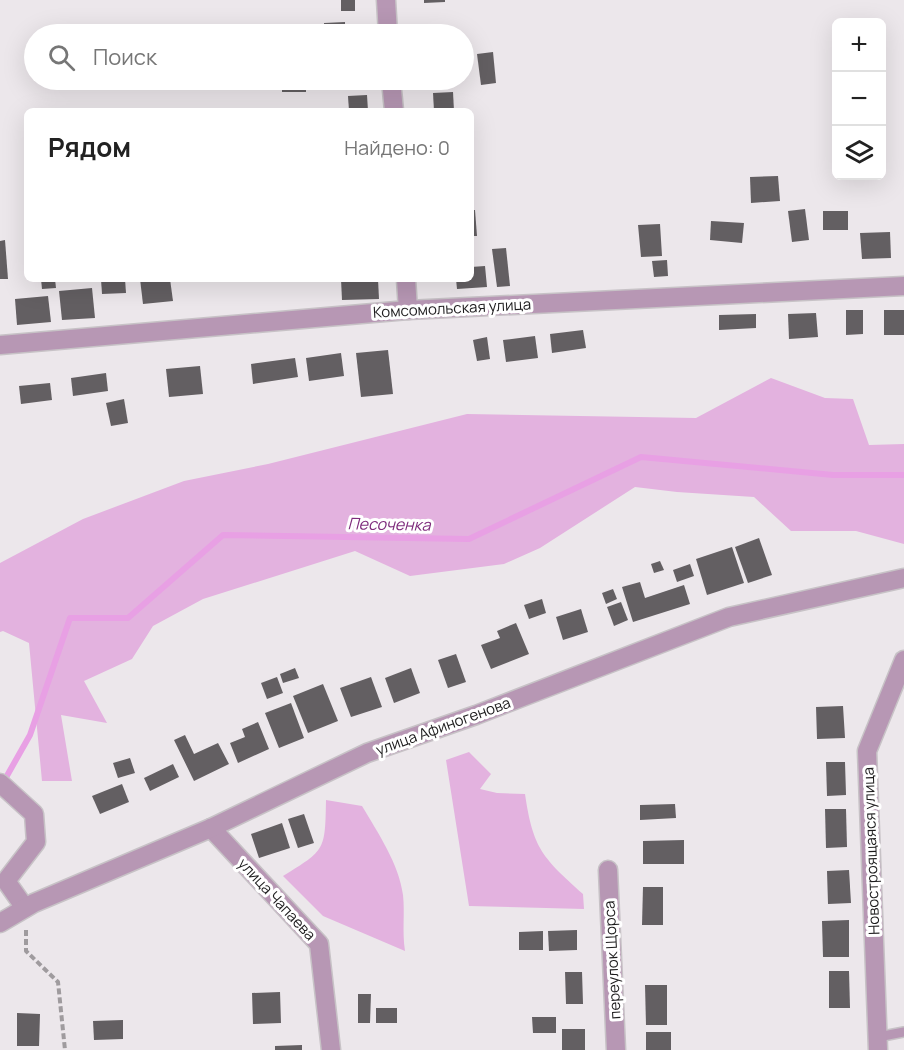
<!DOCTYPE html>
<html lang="ru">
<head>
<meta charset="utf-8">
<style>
	body { margin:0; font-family:Manrope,sans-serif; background:#f2f2f2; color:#222 }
	.controls { position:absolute; right:18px; top:18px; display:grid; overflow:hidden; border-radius:9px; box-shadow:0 6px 24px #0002 }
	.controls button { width:54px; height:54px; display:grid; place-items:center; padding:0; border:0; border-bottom:2px solid #e0e0e0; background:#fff; color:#222; font:30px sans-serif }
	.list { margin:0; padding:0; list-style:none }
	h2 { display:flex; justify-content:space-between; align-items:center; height:78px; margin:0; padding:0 24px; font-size:26px }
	h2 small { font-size:20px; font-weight:400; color:#767676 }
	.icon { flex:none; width:33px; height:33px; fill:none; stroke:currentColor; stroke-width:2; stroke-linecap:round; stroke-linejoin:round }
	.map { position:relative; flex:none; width:904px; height:1050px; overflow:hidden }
	.search { position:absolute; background:#fff; box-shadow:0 6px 24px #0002; left:24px; top:24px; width:450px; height:66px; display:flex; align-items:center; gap:15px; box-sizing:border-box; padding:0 21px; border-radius:33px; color:#767676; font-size:22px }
	.panel { position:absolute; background:#fff; box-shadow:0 6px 24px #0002; left:24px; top:108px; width:450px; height:174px; border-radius:9px }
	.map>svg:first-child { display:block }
</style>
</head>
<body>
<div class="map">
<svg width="904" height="1050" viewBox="0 0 904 1050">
	<rect width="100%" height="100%" fill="#ece7eb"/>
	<!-- green -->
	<g fill="#e3b2df">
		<path d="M 771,378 L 825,398 L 853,399 L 869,445 L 904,444 L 904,544 L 856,531 L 791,531 L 754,497 L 677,492 L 635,487 L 540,548 L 504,564 L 410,576 L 355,551 L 203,599 L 153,626 L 132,659 L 84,681 L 107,723 L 61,715 L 72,781 L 42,781 L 29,643 L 3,631 L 0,632 L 0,563 L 83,519 L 184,481 L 268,464 L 467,414 L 696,418 Z"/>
		<path d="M 469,752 L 491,774 L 480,789 L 497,793 L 525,794 C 533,849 543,858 583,894 L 584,909 L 469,906 L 446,760 Z"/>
		<path d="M 326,800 L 362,806 C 378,833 399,864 403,895 C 405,913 402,931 405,951 L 323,916 L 283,876 C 326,850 325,850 326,800 Z"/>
	</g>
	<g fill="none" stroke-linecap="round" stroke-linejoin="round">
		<!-- stream -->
		<path stroke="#e8a0e4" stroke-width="6" d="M 4,781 L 30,735 L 70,618 L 128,618 L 223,535 L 469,539 L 641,457 L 833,475 L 904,475"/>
	</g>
	<!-- building -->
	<g fill="#635f62">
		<rect x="341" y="0" width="14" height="11"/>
		<path d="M 424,0 L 445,0 L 445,2 L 424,3 Z"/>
		<path d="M 345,22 L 345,34 L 324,34 L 324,23 Z"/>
		<path d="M 493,52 L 496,83 L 481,85 L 477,54 Z"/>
		<rect x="282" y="80" width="24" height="12"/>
		<path d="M 453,92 L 454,111 L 434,111 L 433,93 Z"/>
		<path d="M 367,95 L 368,111 L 349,111 L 348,96 Z"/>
		<path d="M 778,176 L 780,201 L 751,203 L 750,177 Z"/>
		<path d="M 805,209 L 809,240 L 792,242 L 788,211 Z"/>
		<path d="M 471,210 L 475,210 L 477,236 L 471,236 Z"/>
		<rect x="823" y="211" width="25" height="19"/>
		<path d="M 711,221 L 744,223 L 742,243 L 710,240 Z"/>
		<path d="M 660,224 L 662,256 L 641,257 L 638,225 Z"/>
		<path d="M 890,232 L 891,258 L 862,259 L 860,233 Z"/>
		<path d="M 5,240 L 8,279 L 0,279 L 0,241 Z"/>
		<path d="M 506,248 L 510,286 L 497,287 L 492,249 Z"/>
		<path d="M 667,260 L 668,276 L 654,277 L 652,261 Z"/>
		<path d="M 485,266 L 487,287 L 457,289 L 456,279 L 471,279 L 471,267 Z"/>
		<path d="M 41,279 L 55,279 L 56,288 L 42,289 Z"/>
		<path d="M 101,279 L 125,279 L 126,293 L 102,294 Z"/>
		<path d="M 140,279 L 170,279 L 173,301 L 143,304 Z"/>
		<path d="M 341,279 L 378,279 L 379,299 L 342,300 Z"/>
		<path d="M 92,288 L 95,318 L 62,320 L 59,291 Z"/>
		<path d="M 48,296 L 51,322 L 17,325 L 15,299 Z"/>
		<path d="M 846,310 L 863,310 L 863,334 L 846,335 Z"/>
		<rect x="884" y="310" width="20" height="25"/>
		<path d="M 816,313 L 818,337 L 789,339 L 788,314 Z"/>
		<path d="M 756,314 L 756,328 L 719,330 L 719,315 Z"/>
		<path d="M 583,330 L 586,348 L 552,353 L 550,334 Z"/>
		<path d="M 535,336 L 538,358 L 506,362 L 503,340 Z"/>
		<path d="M 487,337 L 490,359 L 477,361 L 473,340 Z"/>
		<path d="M 388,350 L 393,394 L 361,397 L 356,353 Z"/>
		<path d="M 341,353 L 344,376 L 309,381 L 306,358 Z"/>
		<path d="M 295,358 L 298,377 L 253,384 L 251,364 Z"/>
		<path d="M 200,366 L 203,394 L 169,397 L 166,369 Z"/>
		<path d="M 106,373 L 108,391 L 73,396 L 71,378 Z"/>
		<path d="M 50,383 L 52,400 L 21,404 L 19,386 Z"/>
		<path d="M 124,399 L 128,423 L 111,426 L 106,403 Z"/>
		<path d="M 759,538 L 772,575 L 748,583 L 735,547 Z"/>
		<path d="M 732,547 L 744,583 L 707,595 L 696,559 Z"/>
		<path d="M 660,561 L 664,570 L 654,573 L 651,564 Z"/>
		<path d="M 690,564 L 694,576 L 677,582 L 673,570 Z"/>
		<path d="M 640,582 L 645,598 L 684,585 L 690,604 L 633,622 L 622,587 Z"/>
		<path d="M 613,589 L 617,599 L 606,604 L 602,593 Z"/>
		<path d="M 542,599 L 546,613 L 529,619 L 524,605 Z"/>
		<path d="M 621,602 L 628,620 L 614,626 L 607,607 Z"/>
		<path d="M 581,609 L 588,632 L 563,640 L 556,617 Z"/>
		<path d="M 516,623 L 529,654 L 491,669 L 481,645 L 500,638 L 497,631 Z"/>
		<path d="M 456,654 L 466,682 L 448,688 L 438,660 Z"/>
		<path d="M 295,668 L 299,678 L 283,683 L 280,674 Z"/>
		<path d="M 411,668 L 420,693 L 394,703 L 385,678 Z"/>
		<path d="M 277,677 L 283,693 L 267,699 L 261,683 Z"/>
		<path d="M 371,677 L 382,707 L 351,717 L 340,688 Z"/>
		<path d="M 323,684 L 338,721 L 308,733 L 293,696 Z"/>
		<path d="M 291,703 L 304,738 L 279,748 L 265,713 Z"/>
		<path d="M 843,706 L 845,738 L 817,739 L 816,707 Z"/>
		<path d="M 258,722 L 269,749 L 238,763 L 230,743 L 245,737 L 242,729 Z"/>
		<path d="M 185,735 L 194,754 L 218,743 L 229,764 L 194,781 L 174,740 Z"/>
		<path d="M 130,758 L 135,773 L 118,778 L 113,763 Z"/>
		<path d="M 826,762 L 845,762 L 846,795 L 827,796 Z"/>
		<path d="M 173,764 L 179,777 L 150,791 L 144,778 Z"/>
		<path d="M 122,784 L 129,802 L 100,814 L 92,796 Z"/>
		<path d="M 675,804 L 676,818 L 640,820 L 640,805 Z"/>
		<path d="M 825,809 L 846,809 L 847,847 L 826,848 Z"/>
		<path d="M 304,814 L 314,843 L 298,848 L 288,819 Z"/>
		<path d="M 282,823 L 290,848 L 259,858 L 251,834 Z"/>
		<path d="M 684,840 L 684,864 L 643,864 L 643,841 Z"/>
		<path d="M 849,870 L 851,903 L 828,904 L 827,871 Z"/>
		<path d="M 643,887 L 663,887 L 663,925 L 642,925 Z"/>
		<path d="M 849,920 L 849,957 L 823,957 L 822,921 Z"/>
		<path d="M 577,930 L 577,950 L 549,951 L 548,931 Z"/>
		<path d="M 543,931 L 543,950 L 519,950 L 519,932 Z"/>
		<path d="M 829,971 L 849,971 L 850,1008 L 829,1008 Z"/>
		<path d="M 565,972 L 582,972 L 583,1004 L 566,1004 Z"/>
		<path d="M 645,985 L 667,985 L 667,1025 L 646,1025 Z"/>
		<path d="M 280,992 L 281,1023 L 253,1024 L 252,993 Z"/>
		<path d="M 358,994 L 371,994 L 370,1023 L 358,1023 Z"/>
		<rect x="376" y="1008" width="21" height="15"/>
		<path d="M 17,1013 L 40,1014 L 39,1046 L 17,1046 Z"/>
		<path d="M 532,1017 L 556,1017 L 556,1033 L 533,1033 Z"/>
		<path d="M 123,1020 L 123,1039 L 94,1040 L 93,1021 Z"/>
		<rect x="562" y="1029" width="23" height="21"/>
		<rect x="646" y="1032" width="25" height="18"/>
		<path d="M 302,1045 L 302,1050 L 275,1050 L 275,1046 Z"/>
	</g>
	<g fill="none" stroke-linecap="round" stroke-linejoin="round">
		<!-- lane casing -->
		<g stroke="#c7c2c6" stroke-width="12">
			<path id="lane" d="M 878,1037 L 904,1032"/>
		</g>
		<!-- street casing -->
		<g stroke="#c7c2c6" stroke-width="21">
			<g id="street">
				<path d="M 386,0 L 388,34"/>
				<path d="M 391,80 L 394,111"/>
				<path d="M 406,279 L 408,310"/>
				<path d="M 0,345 L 408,310 L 904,286"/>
				<path d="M 0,783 L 34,814 L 36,842 L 6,881 L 25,908"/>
				<path d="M 211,828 L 319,944 L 331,1050"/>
				<path d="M 608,870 L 616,1050"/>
				<path d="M 0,923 L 34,903 L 211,828 L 367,753 L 476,715 L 729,617 L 904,578"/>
				<path d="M 878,1050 L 867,751 L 904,660"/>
			</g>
		</g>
		<!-- path -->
		<path stroke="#9f9b9e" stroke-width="4" stroke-dasharray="6 3" stroke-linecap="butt" d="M 26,930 L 26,951 L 58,982 L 65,1050"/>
		<!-- lane -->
		<use href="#lane" stroke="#b797b4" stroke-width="9"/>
		<!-- street -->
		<use href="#street" stroke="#b797b4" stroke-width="18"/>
	</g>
	<g text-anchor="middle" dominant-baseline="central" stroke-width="6" stroke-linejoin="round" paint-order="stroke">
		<!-- street labels -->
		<g font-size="15" fill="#1c1b1c" stroke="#fff">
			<text transform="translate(452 308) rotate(-3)">Комсомольская улица</text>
			<text transform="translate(443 726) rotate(-20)">улица Афиногенова</text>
			<text transform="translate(871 851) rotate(-92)">Новостроящаяся улица</text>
			<text transform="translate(277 899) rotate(47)">улица Чапаева</text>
			<text transform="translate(612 960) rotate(-93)">переулок Щорса</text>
		</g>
		<!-- water labels -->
		<g font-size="16" font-style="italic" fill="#7e2b7c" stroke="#fff">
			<text transform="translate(389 524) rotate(1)">Песоченка</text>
		</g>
	</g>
</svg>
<div class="controls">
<button>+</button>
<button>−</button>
<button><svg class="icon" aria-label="layers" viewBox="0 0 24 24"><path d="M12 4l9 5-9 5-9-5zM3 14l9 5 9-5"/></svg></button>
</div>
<div class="search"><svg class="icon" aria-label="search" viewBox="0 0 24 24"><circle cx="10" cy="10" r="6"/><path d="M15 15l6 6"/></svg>Поиск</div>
<section class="panel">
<h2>Рядом<small>Найдено: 0</small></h2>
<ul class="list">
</ul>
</section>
</div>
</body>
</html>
